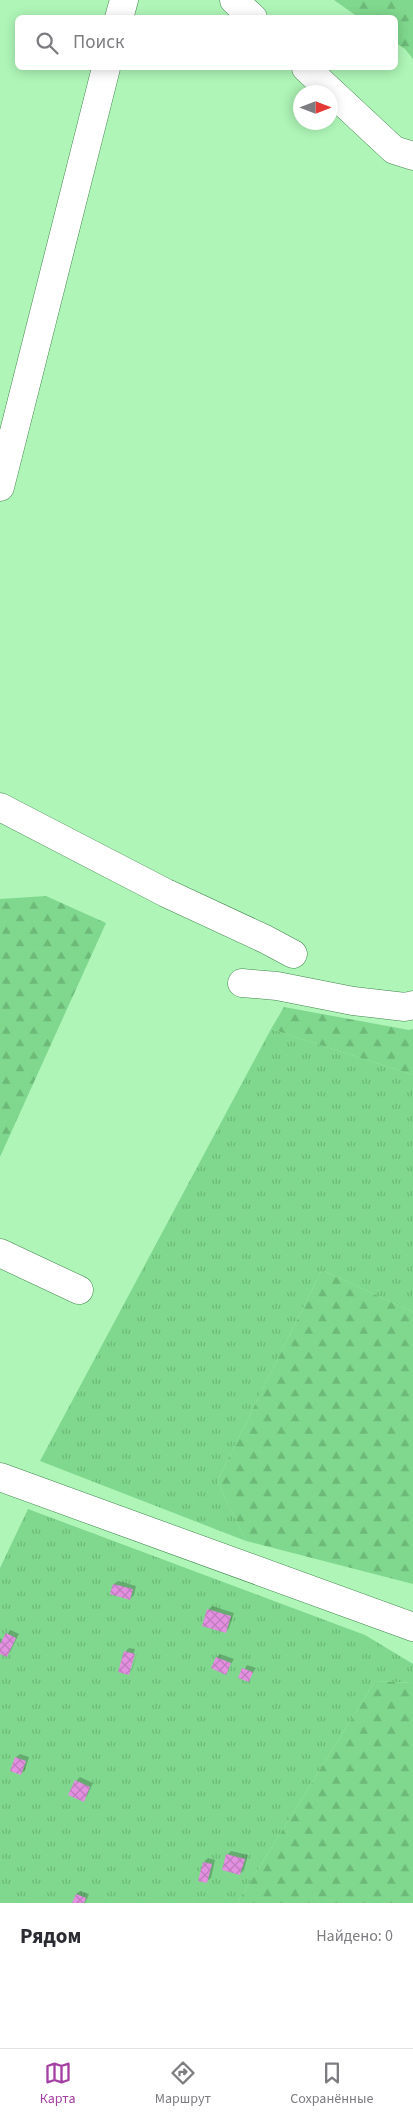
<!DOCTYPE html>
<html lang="ru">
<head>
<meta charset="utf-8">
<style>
	body { margin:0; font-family:"Source Sans 3",sans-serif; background:#f2f2f3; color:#2b2b33 }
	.compass { position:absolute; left:293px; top:85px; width:45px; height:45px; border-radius:50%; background:#fff; box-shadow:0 2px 12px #0003; rotate:90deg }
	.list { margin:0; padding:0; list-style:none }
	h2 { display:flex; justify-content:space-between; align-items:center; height:65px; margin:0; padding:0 20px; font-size:21px }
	h2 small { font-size:16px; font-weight:400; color:#7c7c81 }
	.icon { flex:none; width:28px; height:28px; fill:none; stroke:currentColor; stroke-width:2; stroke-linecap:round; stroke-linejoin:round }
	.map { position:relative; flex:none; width:413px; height:1903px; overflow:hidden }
	.search { position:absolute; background:#fff; box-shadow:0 2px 12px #0003; left:15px; right:15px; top:15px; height:55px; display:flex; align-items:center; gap:12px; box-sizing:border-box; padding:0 18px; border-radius:8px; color:#7c7c81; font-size:19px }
	.sheet { height:145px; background:#fff }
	nav { display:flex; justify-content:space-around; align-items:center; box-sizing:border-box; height:70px; border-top:1px solid #e1e1e2; background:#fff; font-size:14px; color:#7c7c81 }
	nav a { display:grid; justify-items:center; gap:2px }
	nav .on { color:#a43fa3 }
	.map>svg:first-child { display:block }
</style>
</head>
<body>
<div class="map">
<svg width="413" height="1903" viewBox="0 0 413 1903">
	<defs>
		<pattern id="grass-tufts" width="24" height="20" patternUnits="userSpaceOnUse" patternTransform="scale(1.25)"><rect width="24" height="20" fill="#7fd88d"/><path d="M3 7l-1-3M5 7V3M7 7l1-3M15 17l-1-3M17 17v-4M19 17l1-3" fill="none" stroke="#6cb978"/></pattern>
		<pattern id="forest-firs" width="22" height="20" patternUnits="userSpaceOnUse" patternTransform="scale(1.25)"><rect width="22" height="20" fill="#7fd88d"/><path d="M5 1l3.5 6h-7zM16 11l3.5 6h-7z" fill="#6cb978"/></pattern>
		<pattern id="building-cross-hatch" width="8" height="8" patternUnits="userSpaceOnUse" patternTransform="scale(1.25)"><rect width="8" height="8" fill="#e290df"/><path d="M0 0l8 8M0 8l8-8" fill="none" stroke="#c07bbe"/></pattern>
	</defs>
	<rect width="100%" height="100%" fill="#aef5b7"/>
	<!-- grass -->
	<g fill="url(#grass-tufts)">
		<path d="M 271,1029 L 413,1075 L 413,1312 L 322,1270 L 217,1481 L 246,1541 L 40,1461 Z"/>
		<path d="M 28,1509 L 365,1635 L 413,1664 L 413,1683 L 375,1681 L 237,1903 L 0,1903 L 0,1568 Z"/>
	</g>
	<!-- forest -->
	<g fill="url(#forest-firs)">
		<path d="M 334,0 L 413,0 L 413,59 L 405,49 L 396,43 L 396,18 L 358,17 Z"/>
		<path d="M 46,896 L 106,923 L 0,1157 L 0,899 Z"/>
		<path d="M 284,1007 L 409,1030 L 413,1029 L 413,1075 L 271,1029 Z"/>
		<path d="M 322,1270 L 413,1312 L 413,1584 L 246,1541 L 217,1481 Z"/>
		<path d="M 375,1681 L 413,1683 L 413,1903 L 237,1903 Z"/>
	</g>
	<!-- shadow -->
	<g fill="#0003">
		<path d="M 118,1581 L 136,1586 L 134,1595 L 130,1599 L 114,1584 Z"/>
		<path d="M 212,1606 L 234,1613 L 229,1628 L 226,1632 L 208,1610 Z"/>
		<path d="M 11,1630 L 19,1634 L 10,1652 L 7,1656 L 0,1653 L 0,1638 L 3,1640 Z"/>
		<path d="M 129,1648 L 135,1649 L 129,1671 L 131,1671 L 128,1674 L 125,1652 Z"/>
		<path d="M 138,1650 L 132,1670 L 131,1671 Z"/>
		<path d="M 220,1654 L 234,1659 L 225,1674 L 217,1657 Z"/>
		<path d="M 247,1665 L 256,1668 L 248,1680 L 240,1677 Z"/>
		<path d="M 20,1754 L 29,1757 L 25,1770 L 21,1774 L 16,1757 Z"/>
		<path d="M 80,1777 L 93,1783 L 87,1796 L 83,1800 L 76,1781 Z"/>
		<path d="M 231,1851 L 248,1855 L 244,1870 L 240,1874 L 223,1869 L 228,1854 Z"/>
		<path d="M 208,1858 L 215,1860 L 211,1878 L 207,1881 L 204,1862 Z"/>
		<path d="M 80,1891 L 89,1894 L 85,1903 L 74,1903 L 77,1894 Z"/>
	</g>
	<!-- building -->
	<g fill="url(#building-cross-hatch)">
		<path d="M 113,1584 L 133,1589 L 130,1600 L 110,1594 Z"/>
		<path d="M 207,1609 L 231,1616 L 226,1633 L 202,1626 Z"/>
		<path d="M 6,1633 L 16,1638 L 7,1657 L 0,1654 L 0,1644 Z"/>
		<path d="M 124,1651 L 135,1654 L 129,1675 L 118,1672 Z"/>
		<path d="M 216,1657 L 231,1663 L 226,1675 L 211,1668 Z"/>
		<path d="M 242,1668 L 253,1672 L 249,1682 L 238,1678 Z"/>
		<path d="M 15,1757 L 26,1761 L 21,1775 L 10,1771 Z"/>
		<path d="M 75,1780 L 90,1787 L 84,1802 L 68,1795 Z"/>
		<path d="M 226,1854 L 245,1859 L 240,1875 L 222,1870 Z"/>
		<path d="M 203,1862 L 212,1864 L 207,1883 L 198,1881 Z"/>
		<path d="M 76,1894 L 86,1898 L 84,1903 L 72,1903 Z"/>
	</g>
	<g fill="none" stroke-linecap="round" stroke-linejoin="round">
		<!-- minor casing -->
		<g stroke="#42854e" stroke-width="29">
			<g id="minor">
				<path d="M 234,0 L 253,18"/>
				<path d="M 119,18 L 124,0"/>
				<path d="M 306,68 L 394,150 L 413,156"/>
				<path d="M 0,487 L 106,68"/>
				<path d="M 0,807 L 166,893 L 265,939 L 293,954"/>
				<path d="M 242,983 L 277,986 L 353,1001 L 405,1007 L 413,1005"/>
				<path d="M 0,1253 L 79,1290"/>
				<path d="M 0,1477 L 413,1627"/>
			</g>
		</g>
		<!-- minor -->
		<use href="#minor" stroke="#fff" stroke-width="28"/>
	</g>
</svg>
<svg class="compass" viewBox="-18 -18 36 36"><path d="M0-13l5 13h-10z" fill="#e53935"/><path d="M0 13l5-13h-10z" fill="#7c7c81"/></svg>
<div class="search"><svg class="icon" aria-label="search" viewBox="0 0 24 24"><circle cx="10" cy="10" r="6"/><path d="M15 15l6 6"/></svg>Поиск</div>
</div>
<section class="sheet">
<h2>Рядом<small>Найдено: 0</small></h2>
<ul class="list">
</ul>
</section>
<nav>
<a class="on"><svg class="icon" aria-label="map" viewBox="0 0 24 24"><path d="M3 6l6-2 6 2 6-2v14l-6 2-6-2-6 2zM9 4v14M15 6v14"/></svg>Карта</a>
<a><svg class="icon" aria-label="directions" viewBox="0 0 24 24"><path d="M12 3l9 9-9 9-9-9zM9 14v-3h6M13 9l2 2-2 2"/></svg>Маршрут</a>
<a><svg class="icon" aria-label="saved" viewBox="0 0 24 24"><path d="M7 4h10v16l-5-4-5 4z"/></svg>Сохранённые</a>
</nav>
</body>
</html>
